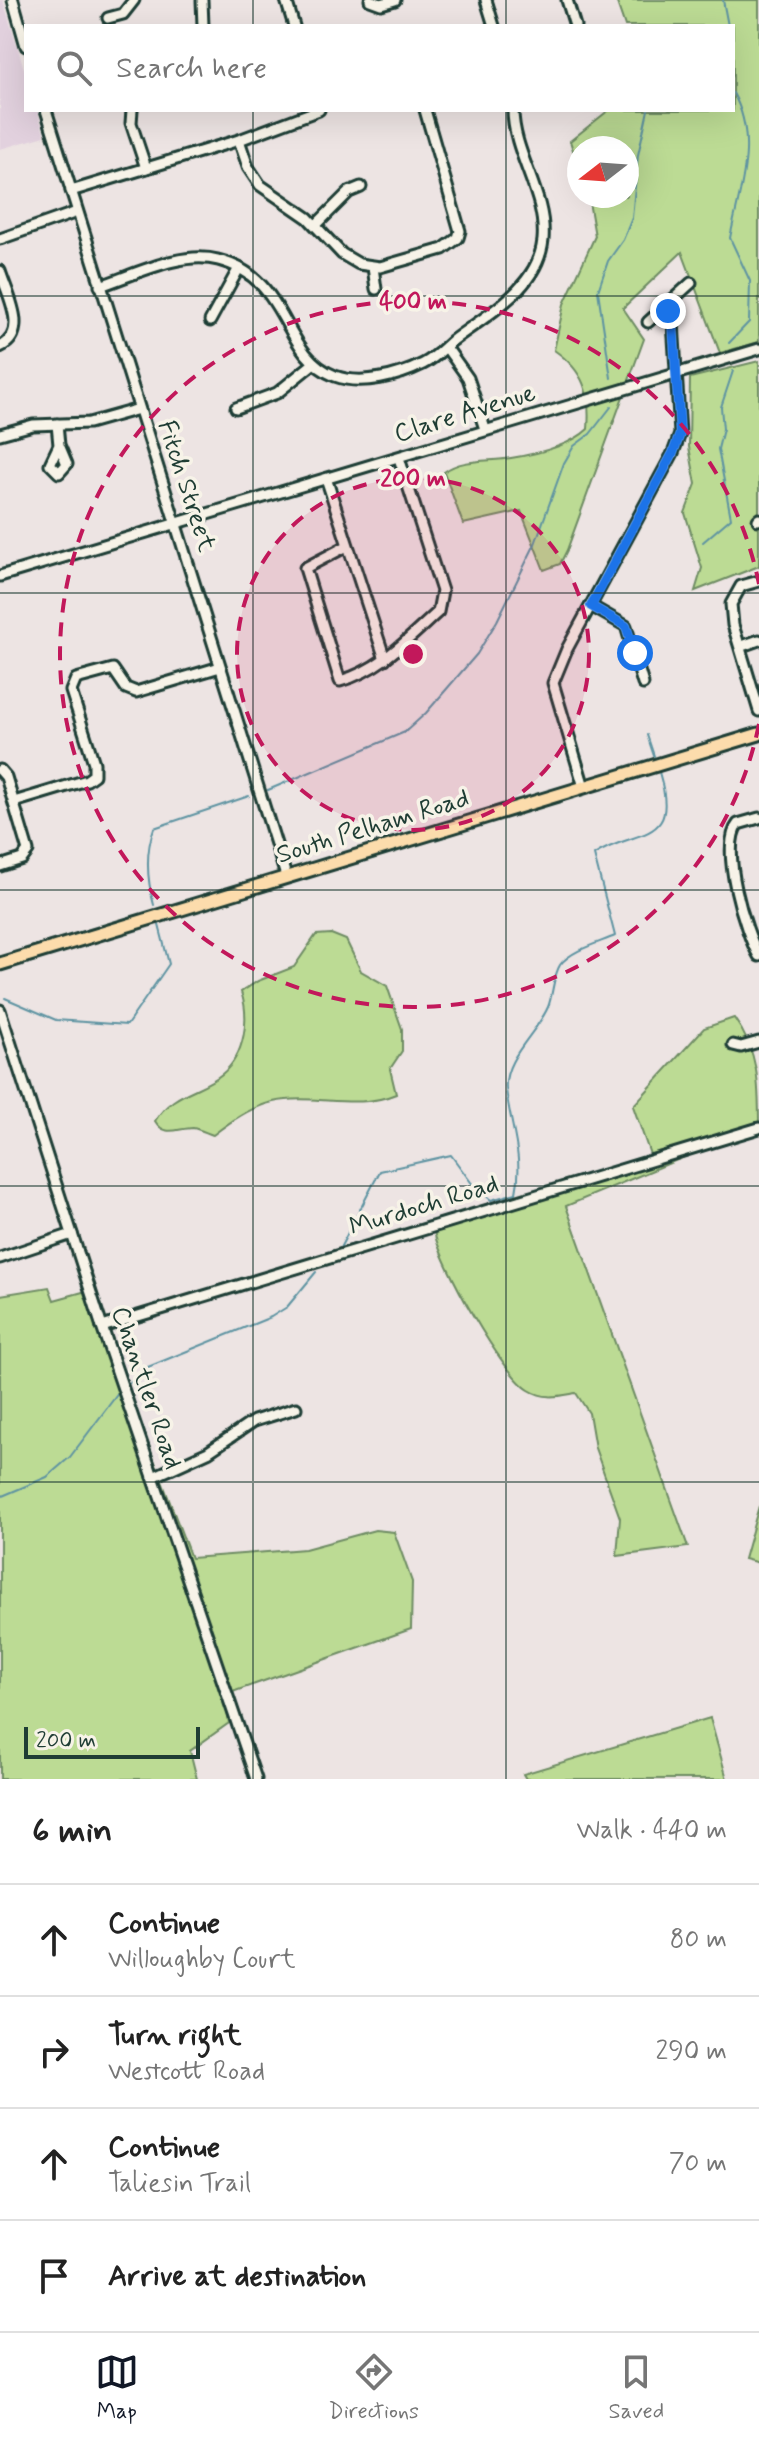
<!DOCTYPE html>
<html lang="en">
<head>
<meta charset="utf-8">
<style>
	body { margin:0; font-family:Mynerve,sans-serif; background:#f6f6f6; color:#222 }
	.compass { position:absolute; left:567px; top:136px; width:72px; height:72px; border-radius:50%; background:#fff; box-shadow:0 8px 32px #0002; rotate:253deg }
	.scale { position:absolute; left:24px; bottom:20px; width:176px; box-sizing:border-box; padding-left:8px; border:4px solid #1f3d34; border-top:0; font-size:22px; line-height:28px; white-space:nowrap; color:#1f3d34; -webkit-text-stroke:6px #f7f3e8; paint-order:stroke }
	.stop { position:absolute; width:24px; height:24px; margin:-18px; border:6px solid #1a73e8; border-radius:50%; background:#fff }
	.stop.end { background:#1a73e8; border-color:#fff; box-shadow:0 2px 8px #0008 }
	.list { margin:0; padding:0; list-style:none }
	h2 { display:flex; justify-content:space-between; align-items:center; height:104px; margin:0; padding:0 32px; font-size:34px }
	h2 small { font-size:26px; font-weight:400; color:#767676 }
	.list li { display:grid; grid-template-columns:52px 1fr auto; gap:24px; align-items:center; box-sizing:border-box; height:112px; padding:0 32px; border-top:2px solid #e0e0e0 }
	.list b { display:block; font-size:30px; white-space:nowrap }
	.list p { margin:0; font-size:26px; white-space:nowrap; color:#767676 }
	.list em { font-size:26px; font-style:normal; color:#767676 }
	.icon { flex:none; width:44px; height:44px; fill:none; stroke:currentColor; stroke-width:2; stroke-linecap:round; stroke-linejoin:round }
	.map { position:relative; flex:none; width:759px; height:1779px; overflow:hidden }
	.search { position:absolute; background:#fff; box-shadow:0 8px 32px #0002; left:24px; right:24px; top:24px; height:88px; display:flex; align-items:center; gap:20px; box-sizing:border-box; padding:0 28px; border-radius:0px; color:#767676; font-size:30px }
	.sheet { height:552px; background:#fff }
	nav { display:flex; justify-content:space-around; align-items:center; box-sizing:border-box; height:112px; border-top:2px solid #e0e0e0; background:#fff; font-size:22px; color:#767676 }
	nav a { display:grid; justify-items:center; gap:4px }
	nav .on { color:#111827 }
	.map>svg:first-child { display:block }
</style>
</head>
<body>
<div class="map">
<svg width="759" height="1779" viewBox="0 0 759 1779">
	<rect width="100%" height="100%" fill="#ede4e3"/>
	<filter id="ink" filterUnits="userSpaceOnUse"><feTurbulence type="fractalNoise" baseFrequency=".0125" numOctaves="2"/><feDisplacementMap in="SourceGraphic" scale="16" xChannelSelector="R" yChannelSelector="G"/><feConvolveMatrix kernelMatrix="1 2 1 2 8 2 1 2 1" color-interpolation-filters="sRGB"/></filter>
	<g filter="url(#ink)">
		<!-- built -->
		<path fill="#e2d1de" d="M 0,0 L 3,0 L 26,75 L 26,110 L 37,110 L 45,136 L 0,149 Z"/>
		<!-- green -->
		<g fill="#bcdb94" stroke="#6e8c64" stroke-width="2">
			<path d="M 616,0 L 759,0 L 759,342 L 720,353 L 682,252 L 623,308 L 644,339 L 567,550 L 560,564 L 544,570 L 521,511 L 463,524 L 444,472 C 462,458 490,462 511,458 C 536,454 570,446 588,429 C 591,393 584,371 554,350 L 564,304 L 595,236 L 588,196 L 627,196 L 627,148 L 579,148 L 579,168 L 570,141 L 609,110 L 733,110 L 733,26 L 625,26 Z"/>
			<path d="M 759,361 L 759,566 L 695,591 L 702,568 L 685,513 L 696,484 L 689,447 L 690,378 Z"/>
			<path d="M 331,934 L 346,940 L 361,971 L 387,986 L 402,1029 L 402,1051 L 390,1069 L 396,1094 C 355,1111 315,1093 273,1102 C 251,1107 231,1121 213,1135 C 207,1133 199,1129 193,1128 C 178,1128 165,1138 155,1121 C 172,1092 200,1092 222,1074 C 245,1055 250,1018 241,992 L 258,981 L 294,967 L 316,935 Z"/>
			<path d="M 734,1018 C 759,1052 759,1085 759,1126 L 566,1206 L 688,1547 L 617,1556 L 620,1518 L 595,1448 L 589,1413 L 576,1393 C 559,1396 545,1400 529,1390 C 502,1374 439,1261 434,1231 L 652,1160 L 633,1106 L 704,1028 Z"/>
			<path d="M 49,1287 L 54,1300 L 90,1290 L 191,1558 L 305,1549 L 375,1530 L 394,1532 L 412,1582 L 411,1629 L 224,1695 L 229,1723 L 190,1751 L 197,1779 L 0,1779 L 0,1295 Z"/>
			<path d="M 759,1506 L 759,1563 L 744,1559 Z"/>
			<path d="M 710,1718 L 727,1779 L 526,1779 L 523,1774 Z"/>
		</g>
		<g fill="none" stroke-linecap="round" stroke-linejoin="round">
			<!-- stream -->
			<g stroke="#5f94a2" stroke-width="2">
				<path d="M 723,0 L 728,26"/>
				<path d="M 729,343 L 749,322 L 750,281 L 730,238 C 740,188 759,140 733,93"/>
				<path d="M 611,378 L 598,291 L 608,261 L 623,240 L 632,218 L 638,155 L 648,110"/>
				<path d="M 703,542 L 731,518 L 718,449 L 723,429 L 721,407 L 733,371"/>
				<path d="M 647,735 L 654,756"/>
				<path d="M 268,790 L 405,732 L 426,713 L 477,654 L 497,621 L 535,544 L 564,463 L 574,446 L 590,434 L 611,407"/>
				<path d="M 154,905 C 147,880 145,853 154,828 L 249,796"/>
				<path d="M 5,998 L 56,1020 L 127,1025 L 169,964 L 159,925"/>
				<path d="M 339,1250 L 380,1171 L 451,1155 L 473,1185 L 491,1200 L 516,1193 C 524,1156 510,1125 506,1089 C 503,1059 537,1033 548,1007 C 553,995 553,976 560,965 C 571,950 599,943 615,936 L 594,855 C 637,827 681,846 659,772"/>
				<path d="M 127,1385 L 148,1367 L 271,1317 L 287,1307 L 316,1272"/>
				<path d="M 0,1497 L 47,1477 L 70,1457 L 119,1392"/>
			</g>
			<!-- minor casing -->
			<g stroke="#1f3d34" stroke-width="15">
				<g id="minor">
					<path d="M 13,0 L 26,46"/>
					<path d="M 202,0 L 203,26"/>
					<path d="M 286,0 L 294,26"/>
					<path d="M 370,0 L 381,4 L 395,0"/>
					<path d="M 486,0 L 494,26"/>
					<path d="M 567,0 L 575,26"/>
					<path d="M 108,18 L 123,14 L 134,0"/>
					<path d="M 46,110 L 286,876"/>
					<path d="M 132,110 L 131,123 L 146,168"/>
					<path d="M 239,140 L 248,167 L 260,185 L 308,218 L 342,254 L 359,264 L 380,267 L 443,249 L 458,238 L 460,231 L 425,110"/>
					<path d="M 71,191 L 239,140 L 319,110"/>
					<path d="M 316,225 L 349,192 L 361,187"/>
					<path d="M 0,239 L 77,212"/>
					<path d="M 373,267 L 376,289"/>
					<path d="M 0,271 C 7,294 30,333 0,347"/>
					<path d="M 100,286 C 134,275 182,250 218,260 C 290,278 280,354 335,376 C 362,386 399,376 423,364 C 435,358 443,349 452,341 C 486,315 538,289 543,240 C 547,195 513,154 513,110"/>
					<path d="M 210,321 L 239,268"/>
					<path d="M 648,322 L 691,283"/>
					<path d="M 446,347 L 468,378 L 485,429"/>
					<path d="M 236,408 L 277,393 L 314,363"/>
					<path d="M 57,424 L 59,445 L 50,464 L 59,473 L 67,464 L 59,445"/>
					<path d="M 0,434 L 33,425 L 89,423 L 139,409"/>
					<path d="M 327,481 L 385,659"/>
					<path d="M 758,520 L 759,519"/>
					<path d="M 347,546 L 305,568 L 340,681 C 380,670 408,639 438,612 L 442,591 L 399,458"/>
					<path d="M 0,576 C 253,499 506,426 759,349"/>
					<path d="M 759,581 L 741,586 L 731,604 L 733,625 L 759,711"/>
					<path d="M 591,606 L 626,626 L 643,684"/>
					<path d="M 742,646 L 759,640"/>
					<path d="M 0,770 L 6,777 L 28,851 L 22,859 L 0,866"/>
					<path d="M 584,787 L 553,683 L 567,649 L 673,453 L 680,434 L 673,322 L 665,307"/>
					<path d="M 14,802 L 87,780 L 94,775 L 94,763 L 71,691 L 76,679 L 113,669 L 126,688 L 136,692 L 220,667"/>
					<path d="M 759,818 L 738,824 C 719,847 745,932 759,956"/>
					<path d="M 0,1010 L 102,1327 L 256,1779"/>
					<path d="M 733,1045 L 741,1047 L 759,1042"/>
					<path d="M 0,1258 L 72,1234"/>
					<path d="M 102,1327 L 759,1128"/>
					<path d="M 153,1477 L 208,1452 L 254,1421 L 296,1408"/>
				</g>
			</g>
			<!-- major casing -->
			<g stroke="#1f3d34" stroke-width="17">
				<path id="major" d="M 0,964 L 759,734"/>
			</g>
			<!-- minor -->
			<use href="#minor" stroke="#f7f3e8" stroke-width="9"/>
			<!-- major -->
			<use href="#major" stroke="#fcdcac" stroke-width="11"/>
		</g>
	</g>
	<g fill="none" stroke-linecap="round" stroke-linejoin="round" filter="url(#ink)">
		<!-- route -->
		<path stroke="#1a73e8" stroke-width="10" d="M 635,653 L 626,626 L 591,606 L 673,453 L 680,434 L 673,322 L 668,311"/>
	</g>
	<!-- grid -->
	<path fill="none" stroke="#1f3d34" stroke-width="2" stroke-opacity="0.55" d="M 253,0 L 253,26M 506,0 L 506,26M 253,110 L 253,1779M 506,110 L 506,1779M 0,296 L 759,296M 0,593 L 759,593M 0,890 L 759,890M 0,1186 L 759,1186M 0,1482 L 759,1482"/>
	<!-- distance rings -->
	<circle cx="413" cy="654" r="176" fill="#c2185b" fill-opacity=".12"/>
	<g fill="none" stroke="#c2185b" stroke-width="4" stroke-dasharray="14 10">
		<circle cx="413" cy="654" r="176"/>
		<path d="M759 724A353 353 0 1 1 759 584"/>
	</g>
	<g text-anchor="middle" dominant-baseline="central" stroke-width="7" stroke-linejoin="round" paint-order="stroke">
		<!-- street labels -->
		<g font-size="26" fill="#1f3d34" stroke="#f7f3e8">
			<text transform="translate(465 414) rotate(-17)">Clare Avenue</text>
			<text transform="translate(186 486) rotate(72)">Fitch Street</text>
			<text transform="translate(373 827) rotate(-17)">South Pelham Road</text>
			<text transform="translate(424 1206) rotate(-17)">Murdoch Road</text>
			<text transform="translate(146 1388) rotate(71)">Chantler Road</text>
		</g>
	</g>
	<circle cx="413" cy="654" r="12" fill="#c2185b" stroke="#f7f3e8" stroke-width="4"/>
	<g font-size="24" text-anchor="middle" font-weight="bold" fill="#c2185b" stroke="#f7f3e8" stroke-width="7" stroke-linejoin="round" paint-order="stroke">
		<text x="413" y="309">400 m</text>
		<text x="413" y="486">200 m</text>
	</g>
</svg>
<svg class="compass" viewBox="-18 -18 36 36"><path d="M0-13l5 13h-10z" fill="#e53935"/><path d="M0 13l5-13h-10z" fill="#767676"/></svg>
<div class="scale">200 m</div>
<div class="stop" style="left:635px;top:653px"></div>
<div class="stop end" style="left:668px;top:311px"></div>
<div class="search"><svg class="icon" aria-label="search" viewBox="0 0 24 24"><circle cx="10" cy="10" r="6"/><path d="M15 15l6 6"/></svg>Search here</div>
</div>
<section class="sheet">
<h2>6 min<small>Walk · 440 m</small></h2>
<ul class="list">
<li><svg class="icon" aria-label="ahead" viewBox="0 0 24 24"><path d="M12 20V5M6 11l6-6 6 6"/></svg><div><b>Continue</b><p>Willoughby Court</p></div><em>80 m</em></li>
<li><svg class="icon" aria-label="right" viewBox="0 0 24 24"><path d="M7 20v-9h11M14 6l5 5-5 5"/></svg><div><b>Turn right</b><p>Westcott Road</p></div><em>290 m</em></li>
<li><svg class="icon" aria-label="ahead" viewBox="0 0 24 24"><path d="M12 20V5M6 11l6-6 6 6"/></svg><div><b>Continue</b><p>Taliesin Trail</p></div><em>70 m</em></li>
<li><svg class="icon" aria-label="arrive" viewBox="0 0 24 24"><path d="M6 21V4h12l-3 4 3 4H6"/></svg><div><b>Arrive at destination</b></div></li>
</ul>
</section>
<nav>
<a class="on"><svg class="icon" aria-label="map" viewBox="0 0 24 24"><path d="M3 6l6-2 6 2 6-2v14l-6 2-6-2-6 2zM9 4v14M15 6v14"/></svg>Map</a>
<a><svg class="icon" aria-label="directions" viewBox="0 0 24 24"><path d="M12 3l9 9-9 9-9-9zM9 14v-3h6M13 9l2 2-2 2"/></svg>Directions</a>
<a><svg class="icon" aria-label="saved" viewBox="0 0 24 24"><path d="M7 4h10v16l-5-4-5 4z"/></svg>Saved</a>
</nav>
</body>
</html>
